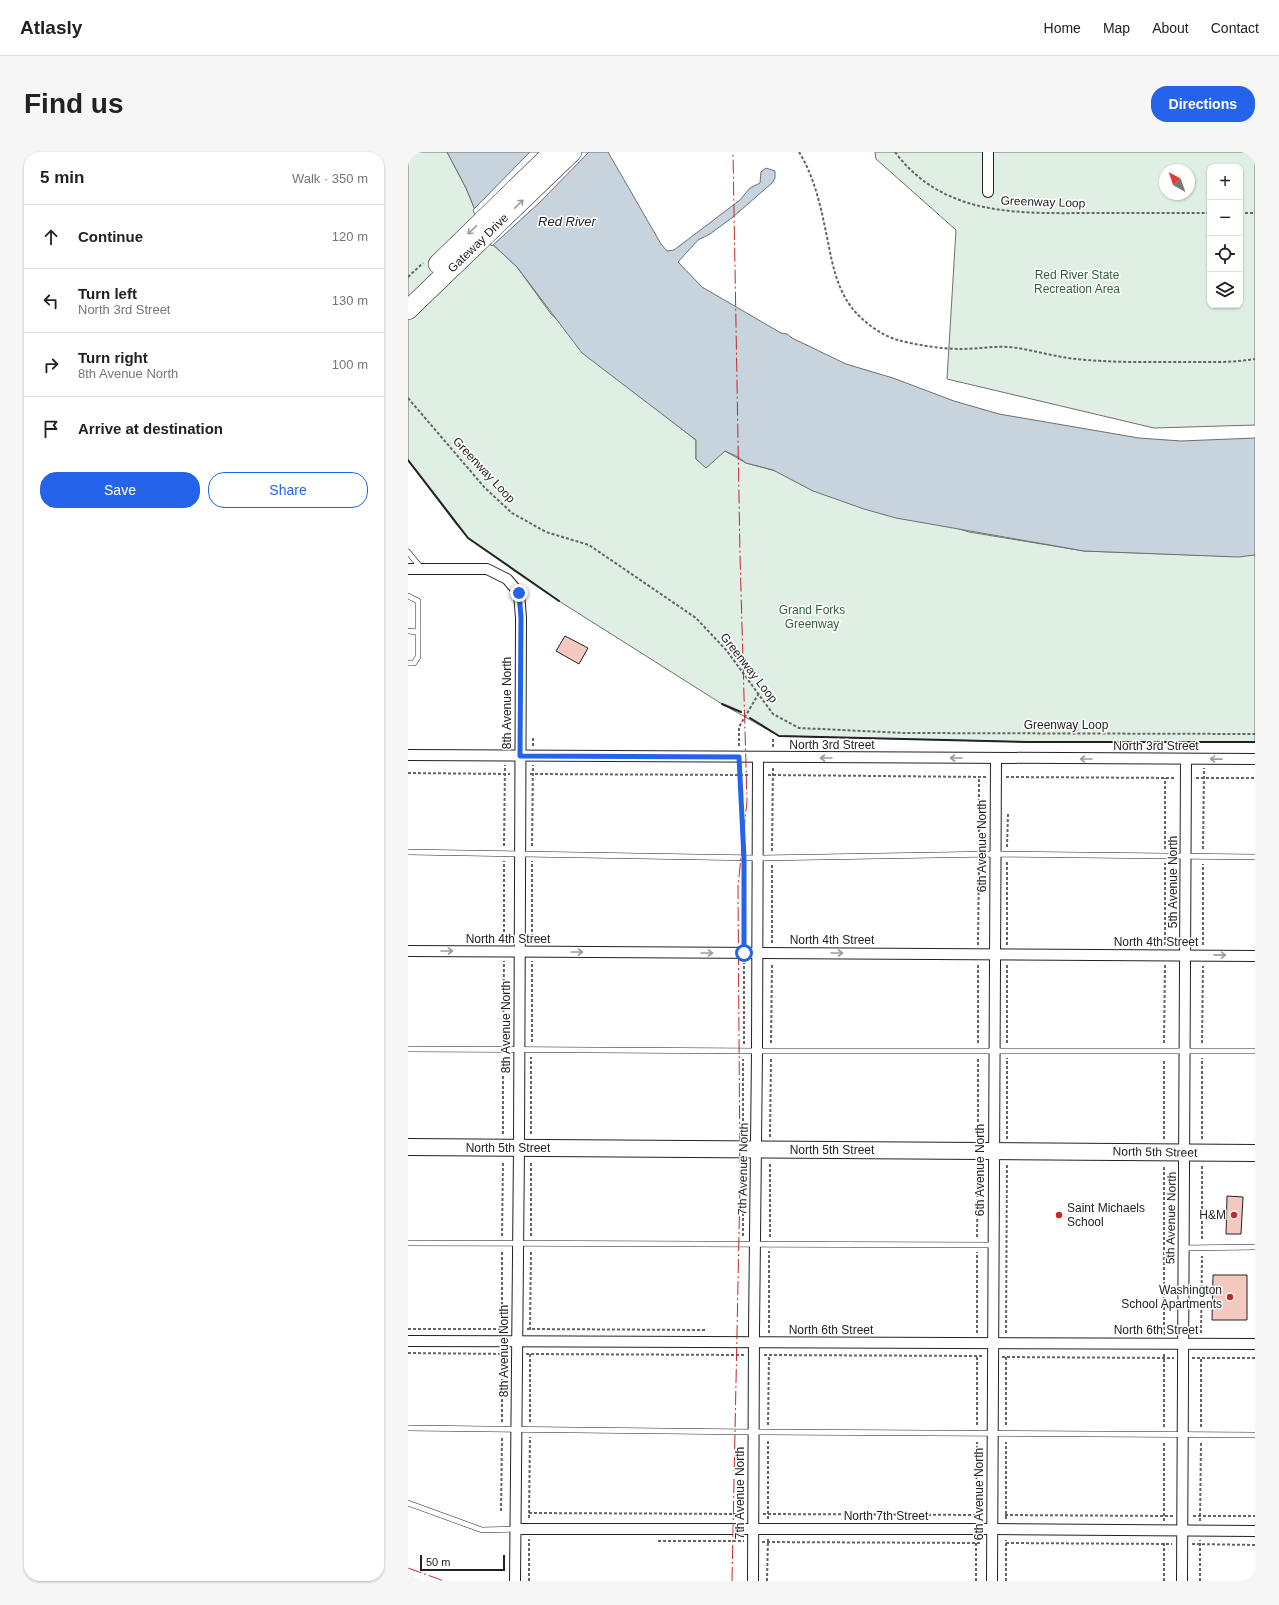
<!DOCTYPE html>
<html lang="en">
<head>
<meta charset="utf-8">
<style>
	body { margin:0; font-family:Arial,sans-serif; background:#f6f6f6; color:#222 }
	.controls { position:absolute; right:12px; top:12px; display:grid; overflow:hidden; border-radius:8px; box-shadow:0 1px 3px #0004 }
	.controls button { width:36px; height:36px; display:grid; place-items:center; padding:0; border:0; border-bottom:1px solid #e0e0e0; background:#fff; color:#222; font:20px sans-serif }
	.compass { position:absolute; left:751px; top:12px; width:36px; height:36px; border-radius:50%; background:#fff; box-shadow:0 1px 3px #0004; rotate:320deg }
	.scale { position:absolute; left:12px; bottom:10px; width:85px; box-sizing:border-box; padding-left:4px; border:2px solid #222; border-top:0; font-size:11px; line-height:14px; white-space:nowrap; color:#222; -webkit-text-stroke:3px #fff; paint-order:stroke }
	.stop { position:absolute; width:12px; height:12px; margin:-9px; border:3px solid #2563eb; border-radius:50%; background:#fff }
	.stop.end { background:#2563eb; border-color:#fff; box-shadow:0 1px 4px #0008 }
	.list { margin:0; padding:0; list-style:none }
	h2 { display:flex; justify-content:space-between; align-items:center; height:52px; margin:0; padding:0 16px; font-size:17px }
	h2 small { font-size:13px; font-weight:400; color:#767676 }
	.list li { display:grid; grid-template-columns:26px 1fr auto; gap:12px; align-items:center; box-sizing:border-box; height:64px; padding:0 16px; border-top:1px solid #e0e0e0 }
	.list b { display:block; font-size:15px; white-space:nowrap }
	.list p { margin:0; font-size:13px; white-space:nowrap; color:#767676 }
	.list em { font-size:13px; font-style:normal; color:#767676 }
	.actions { display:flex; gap:8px; padding:12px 16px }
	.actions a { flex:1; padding:9px 0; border:1px solid #2563eb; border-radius:16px; text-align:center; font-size:14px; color:#2563eb }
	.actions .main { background:#2563eb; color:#fff }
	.icon { flex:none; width:22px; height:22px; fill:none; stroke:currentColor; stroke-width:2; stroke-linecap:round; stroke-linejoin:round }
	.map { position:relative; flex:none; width:847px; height:1429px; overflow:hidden; border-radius:16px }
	header { display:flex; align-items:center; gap:24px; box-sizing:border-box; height:56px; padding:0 20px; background:#fff; border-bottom:1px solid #e0e0e0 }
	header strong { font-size:19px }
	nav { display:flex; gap:22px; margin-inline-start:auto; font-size:14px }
	.intro { display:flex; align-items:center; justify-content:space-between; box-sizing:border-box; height:96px; padding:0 24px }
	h1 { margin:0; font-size:28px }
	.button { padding:10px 18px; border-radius:16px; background:#2563eb; color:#fff; font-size:14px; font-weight:700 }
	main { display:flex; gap:24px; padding:0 24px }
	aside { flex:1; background:#fff; border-radius:16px; box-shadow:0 1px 3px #0004 }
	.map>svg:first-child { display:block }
</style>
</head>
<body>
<header>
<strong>Atlasly</strong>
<nav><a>Home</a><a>Map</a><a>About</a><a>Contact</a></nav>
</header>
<div class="intro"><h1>Find us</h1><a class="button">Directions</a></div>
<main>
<aside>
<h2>5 min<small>Walk · 350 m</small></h2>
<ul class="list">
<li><svg class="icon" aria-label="ahead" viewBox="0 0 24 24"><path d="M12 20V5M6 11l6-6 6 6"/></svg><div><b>Continue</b></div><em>120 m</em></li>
<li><svg class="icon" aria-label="left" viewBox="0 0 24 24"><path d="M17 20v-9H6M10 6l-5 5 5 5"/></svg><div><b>Turn left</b><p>North 3rd Street</p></div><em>130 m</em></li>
<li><svg class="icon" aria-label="right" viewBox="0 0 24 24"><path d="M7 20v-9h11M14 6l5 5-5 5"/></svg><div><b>Turn right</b><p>8th Avenue North</p></div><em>100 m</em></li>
<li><svg class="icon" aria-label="arrive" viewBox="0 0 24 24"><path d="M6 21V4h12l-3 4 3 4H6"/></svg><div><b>Arrive at destination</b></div></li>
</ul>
<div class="actions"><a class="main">Save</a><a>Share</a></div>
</aside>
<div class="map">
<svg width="847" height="1429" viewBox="0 0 847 1429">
	<rect width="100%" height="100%" fill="#fff"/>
	<!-- green -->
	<g fill="#e0efe3" stroke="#6f6f6f" fill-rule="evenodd">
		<path d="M 0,0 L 39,0 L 58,36 L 79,87 L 109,115 L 143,162 L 248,257 L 288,288 L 288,307 L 317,299 L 338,311 L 364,318 L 561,380 L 676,399 L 814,404 L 847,401 L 847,590 L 619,590 L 371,584 L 314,552 L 151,449 L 60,386 L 48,372 L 0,308 Z"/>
		<path d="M 467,0 L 847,0 L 847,273 L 746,276 L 539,227 L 548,78 L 468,7 ZM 802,15 L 832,15 L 832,153 L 802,153 ZM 757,18 L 781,18 L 781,42 L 757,42 Z"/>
	</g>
	<!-- water -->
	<path fill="#c7d3dd" stroke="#6f6f6f" d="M 39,0 L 200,0 L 253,92 L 259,99 L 266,98 L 332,48 L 342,36 L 352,31 L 353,20 L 358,16 L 367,19 L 367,26 L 364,31 L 325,65 L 302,82 L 290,88 L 270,110 L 294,135 L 373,181 L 379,182 L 384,186 L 438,212 L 485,226 L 546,249 L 591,262 L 731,286 L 773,289 L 847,286 L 847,403 L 830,405 L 676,399 L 488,366 L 456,357 L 405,339 L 365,318 L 338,311 L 330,305 L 317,299 L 298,316 L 288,307 L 288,288 L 174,201 L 109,115 L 79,87 L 58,36 Z"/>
	<!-- pier -->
	<path fill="#fff" stroke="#6f6f6f" d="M 122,0 L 181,0 L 131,51 L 84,94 L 78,88 L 65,58 Z"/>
	<!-- building -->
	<g fill="#f3c9c0" stroke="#222">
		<path d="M 157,484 L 180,496 L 171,512 L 148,499 Z"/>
		<path d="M 819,1044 L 835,1045 L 833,1082 L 818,1082 Z"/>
		<path d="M 805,1123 L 839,1123 L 839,1168 L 804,1168 Z"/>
	</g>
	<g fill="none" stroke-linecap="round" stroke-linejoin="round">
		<!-- lane casing -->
		<g stroke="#222" stroke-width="6">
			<g id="lane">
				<path d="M 0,400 L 14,417"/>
				<path d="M 0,444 L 10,449 L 10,505 L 6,511 L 0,511"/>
				<path d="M 0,479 L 10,480"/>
				<path d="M 0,700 L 349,706 L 587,702 L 847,705"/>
				<path d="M 0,897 L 363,899 L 847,899"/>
				<path d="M 0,1091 L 585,1093"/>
				<path d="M 776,1096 L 847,1095"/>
				<path d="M 0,1276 L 345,1280 L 847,1283"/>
				<path d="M 0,1351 L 74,1378 L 108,1377"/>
			</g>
		</g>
		<!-- street casing -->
		<g stroke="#222" stroke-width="12">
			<g id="street">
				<path d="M 580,40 L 580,0"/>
				<path d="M 0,417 L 79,417 L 99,427 L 111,441 L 113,466 L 111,996 L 107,1429"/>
				<path d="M 0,603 L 847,607"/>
				<path d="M 0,799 L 847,804"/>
				<path d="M 0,1189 L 847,1192"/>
				<path d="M 108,1377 L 584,1377 L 847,1379"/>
				<path d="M 345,1429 L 346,1179 L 349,899 L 350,605"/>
				<path d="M 584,1429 L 588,606"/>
				<path d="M 774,1429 L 778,607"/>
			</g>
		</g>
		<!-- primary casing -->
		<g stroke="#222" stroke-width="18">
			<path id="primary" d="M 0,995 L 847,1001"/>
		</g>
		<!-- highway casing -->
		<g stroke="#222" stroke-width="20">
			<g id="highway">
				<path d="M 30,112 L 145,0"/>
				<path d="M 0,158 L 164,0"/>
			</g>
		</g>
		<!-- path -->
		<g stroke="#646464" stroke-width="2" stroke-dasharray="3 2" stroke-linecap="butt">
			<path d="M 391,0 C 407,26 413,56 419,85 C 424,110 428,135 444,156 C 454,169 474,184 490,188 C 508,193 534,197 553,197 C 569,197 585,194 601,195 C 621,197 640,203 660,206 C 698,211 737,210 775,210 C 799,210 823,211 847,207"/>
			<path d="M 487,0 C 537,67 615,61 690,61 C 727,61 765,61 802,61"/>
			<path d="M 832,61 L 847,61"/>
			<path d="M 0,125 L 15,111"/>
			<path d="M 0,246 L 77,336 L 104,361 L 138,380 L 181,393 L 288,466 L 319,499 L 365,562 L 391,576 L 497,581 L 847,582"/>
			<path d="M 97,594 L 97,584"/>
			<path d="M 125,594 L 125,584"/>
			<path d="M 331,594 L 331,575 L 351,541"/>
			<path d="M 365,595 L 365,586"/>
			<path d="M 332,615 L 336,698"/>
			<path d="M 0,621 L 102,622"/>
			<path d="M 122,622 L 340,623"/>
			<path d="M 360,623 L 578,625"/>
			<path d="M 598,625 L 768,626"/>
			<path d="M 788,626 L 847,626"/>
			<path d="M 96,694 L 97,613"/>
			<path d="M 124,694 L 125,613"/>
			<path d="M 571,695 L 571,624"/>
			<path d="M 599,695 L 600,662"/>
			<path d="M 757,697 L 757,626"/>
			<path d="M 795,697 L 796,616"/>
			<path d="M 364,699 L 365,615"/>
			<path d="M 96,790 L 96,709"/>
			<path d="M 124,790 L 124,709"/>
			<path d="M 336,790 L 336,713"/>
			<path d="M 364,791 L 364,713"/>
			<path d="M 570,793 L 571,710"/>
			<path d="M 599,793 L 599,710"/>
			<path d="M 757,793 L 757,711"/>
			<path d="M 795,793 L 795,712"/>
			<path d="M 95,890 L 96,809"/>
			<path d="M 124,890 L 124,809"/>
			<path d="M 363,891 L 364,811"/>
			<path d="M 570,891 L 570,812"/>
			<path d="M 599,891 L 599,812"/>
			<path d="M 756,891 L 757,813"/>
			<path d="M 794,891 L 795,814"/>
			<path d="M 336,892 L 336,811"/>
			<path d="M 95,982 L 95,905"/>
			<path d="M 123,982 L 123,905"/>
			<path d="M 335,984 L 335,907"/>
			<path d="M 362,985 L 363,907"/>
			<path d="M 570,985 L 570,906"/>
			<path d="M 599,987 L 599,906"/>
			<path d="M 756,987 L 756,907"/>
			<path d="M 794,987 L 794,906"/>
			<path d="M 94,1084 L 95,1009"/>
			<path d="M 123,1084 L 123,1009"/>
			<path d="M 335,1084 L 335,1011"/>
			<path d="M 362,1085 L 362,1011"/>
			<path d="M 569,1085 L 570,1012"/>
			<path d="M 794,1087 L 794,1014"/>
			<path d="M 0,1177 L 99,1177"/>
			<path d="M 119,1177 L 297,1178"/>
			<path d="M 94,1178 L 94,1099"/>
			<path d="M 122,1178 L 123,1099"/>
			<path d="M 361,1181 L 361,1099"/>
			<path d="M 569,1181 L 569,1100"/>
			<path d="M 598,1181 L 599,1012"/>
			<path d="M 793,1181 L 794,1104"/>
			<path d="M 756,1183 L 756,1013"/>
			<path d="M 0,1201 L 100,1202"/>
			<path d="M 118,1202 L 336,1203"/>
			<path d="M 356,1203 L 576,1204"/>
			<path d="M 594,1205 L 766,1206"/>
			<path d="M 784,1206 L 847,1206"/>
			<path d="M 94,1270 L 94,1201"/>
			<path d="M 122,1270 L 122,1201"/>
			<path d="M 360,1273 L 361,1203"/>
			<path d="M 569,1273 L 569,1204"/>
			<path d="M 598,1273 L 598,1204"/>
			<path d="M 756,1275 L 756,1201"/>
			<path d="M 793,1275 L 793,1206"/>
			<path d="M 93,1359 L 94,1285"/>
			<path d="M 121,1361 L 335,1362"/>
			<path d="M 355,1362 L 575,1363"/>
			<path d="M 597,1363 L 765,1364"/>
			<path d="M 785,1364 L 847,1364"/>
			<path d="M 121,1366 L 122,1285"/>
			<path d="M 360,1367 L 360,1287"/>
			<path d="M 568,1367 L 569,1290"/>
			<path d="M 598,1367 L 598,1290"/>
			<path d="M 756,1369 L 756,1289"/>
			<path d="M 792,1369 L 793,1290"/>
			<path d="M 250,1389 L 336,1389"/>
			<path d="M 354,1390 L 574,1391"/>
			<path d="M 598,1391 L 764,1392"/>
			<path d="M 784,1392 L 847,1393"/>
			<path d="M 121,1429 L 121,1387"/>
			<path d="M 359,1429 L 360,1387"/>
			<path d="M 568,1429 L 568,1388"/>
			<path d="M 598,1429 L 598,1388"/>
			<path d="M 756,1429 L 756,1389"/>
			<path d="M 792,1429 L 792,1388"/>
		</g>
		<!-- lane -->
		<use href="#lane" stroke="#fff" stroke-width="5"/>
		<!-- street -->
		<use href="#street" stroke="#fff" stroke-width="10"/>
		<!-- primary -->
		<use href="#primary" stroke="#fff" stroke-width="16"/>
		<!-- highway -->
		<use href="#highway" stroke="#fff" stroke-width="19"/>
		<!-- wall -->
		<g stroke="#222" stroke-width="2">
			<path d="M 0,308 L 60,386 L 151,449"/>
			<path d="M 314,552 L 333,560"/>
			<path d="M 342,566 L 371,584 L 619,590 L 847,590"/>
		</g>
		<!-- power -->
		<g stroke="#c62828" stroke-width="1" stroke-dasharray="14 3 2 3" stroke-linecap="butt">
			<path d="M 0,1416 L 36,1429"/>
			<path d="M 324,1429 L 332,1032 L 330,734 L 339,649 L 332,403 L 325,0"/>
		</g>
	</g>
	<!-- one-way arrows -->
	<defs><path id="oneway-shaft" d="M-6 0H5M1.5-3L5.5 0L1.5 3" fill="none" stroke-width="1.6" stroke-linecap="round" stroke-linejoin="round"/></defs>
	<g stroke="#9c9c9c">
		<use href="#oneway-shaft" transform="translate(111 52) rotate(-44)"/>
		<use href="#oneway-shaft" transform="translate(64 78) rotate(136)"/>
		<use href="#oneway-shaft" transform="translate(418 606) rotate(-180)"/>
		<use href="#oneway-shaft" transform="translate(548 606) rotate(-180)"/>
		<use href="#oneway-shaft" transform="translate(678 607) rotate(-180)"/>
		<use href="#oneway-shaft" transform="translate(808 607) rotate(-179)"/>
		<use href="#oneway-shaft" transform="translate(39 799)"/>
		<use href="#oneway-shaft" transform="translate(169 800)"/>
		<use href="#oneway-shaft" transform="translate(299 801)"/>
		<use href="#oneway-shaft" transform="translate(429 801)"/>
		<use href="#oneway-shaft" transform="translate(812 803) rotate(1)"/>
	</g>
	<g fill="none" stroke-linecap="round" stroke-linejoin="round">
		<!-- route -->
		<path stroke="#2563eb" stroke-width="5" d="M 111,441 L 113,466 L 112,604 L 331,605 L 336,706 L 336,801"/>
	</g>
	<!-- markers -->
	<g fill="#c62828" stroke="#fff" stroke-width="1.5">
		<circle cx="651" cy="1063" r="4"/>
		<circle cx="826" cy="1063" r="4"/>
		<circle cx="822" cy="1145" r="4"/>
	</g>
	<g text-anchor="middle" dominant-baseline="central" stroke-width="3" stroke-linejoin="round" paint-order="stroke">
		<!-- street labels -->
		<g font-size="12" fill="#222" stroke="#fff">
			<text transform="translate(635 50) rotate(2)">Greenway Loop</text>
			<text transform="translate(70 91) rotate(-44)">Gateway Drive</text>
			<text transform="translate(76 318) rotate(47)">Greenway Loop</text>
			<text transform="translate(341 516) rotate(52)">Greenway Loop</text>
			<text transform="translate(99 551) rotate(-90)">8th Avenue North</text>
			<text x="658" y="573">Greenway Loop</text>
			<text x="424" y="593">North 3rd Street</text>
			<text x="748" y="594">North 3rd Street</text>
			<text transform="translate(574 694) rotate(-90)">6th Avenue North</text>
			<text transform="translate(765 730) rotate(-90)">5th Avenue North</text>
			<text x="100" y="787">North 4th Street</text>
			<text x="424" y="788">North 4th Street</text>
			<text x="748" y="790">North 4th Street</text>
			<text transform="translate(98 875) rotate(-90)">8th Avenue North</text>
			<text x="100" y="996">North 5th Street</text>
			<text x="424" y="998">North 5th Street</text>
			<text transform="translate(747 1000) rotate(1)">North 5th Street</text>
			<text transform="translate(335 1017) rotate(-89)">7th Avenue North</text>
			<text transform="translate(572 1018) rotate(-90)">6th Avenue North</text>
			<text transform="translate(763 1066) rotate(-89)">5th Avenue North</text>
			<text x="423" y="1178">North 6th Street</text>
			<text x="748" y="1178">North 6th Street</text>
			<text transform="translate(96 1199) rotate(-90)">8th Avenue North</text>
			<text transform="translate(332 1341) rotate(-90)">7th Avenue North</text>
			<text transform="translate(571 1342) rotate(-90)">6th Avenue North</text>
			<text x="478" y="1364">North 7th Street</text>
		</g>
		<!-- park labels -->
		<g font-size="12" fill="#2f5e38" stroke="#fff">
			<text x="669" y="123">Red River State<tspan x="669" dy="14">Recreation Area</tspan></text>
			<text x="404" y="458">Grand Forks<tspan x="404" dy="14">Greenway</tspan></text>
		</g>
		<!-- poi labels -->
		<g font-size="12" fill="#222" stroke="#fff" text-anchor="end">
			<text x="659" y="1056" text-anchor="start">Saint Michaels<tspan x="659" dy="14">School</tspan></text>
			<text x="818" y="1063">H&amp;M</text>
			<text x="814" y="1138">Washington<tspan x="814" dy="14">School Apartments</tspan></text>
		</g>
		<!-- water labels -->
		<g font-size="13" font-style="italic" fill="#222" stroke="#fff">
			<text x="159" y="69">Red River</text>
		</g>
	</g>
</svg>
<div class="controls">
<button>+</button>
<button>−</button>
<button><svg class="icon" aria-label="locate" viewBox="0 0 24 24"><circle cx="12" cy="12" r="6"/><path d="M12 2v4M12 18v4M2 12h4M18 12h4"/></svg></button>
<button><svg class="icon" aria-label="layers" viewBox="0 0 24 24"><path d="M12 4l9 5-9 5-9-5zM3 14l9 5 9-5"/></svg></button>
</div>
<svg class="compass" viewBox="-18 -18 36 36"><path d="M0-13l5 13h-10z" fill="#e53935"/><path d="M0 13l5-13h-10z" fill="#767676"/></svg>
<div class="scale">50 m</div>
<div class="stop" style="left:336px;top:801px"></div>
<div class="stop end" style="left:111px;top:441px"></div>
</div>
</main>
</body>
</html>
